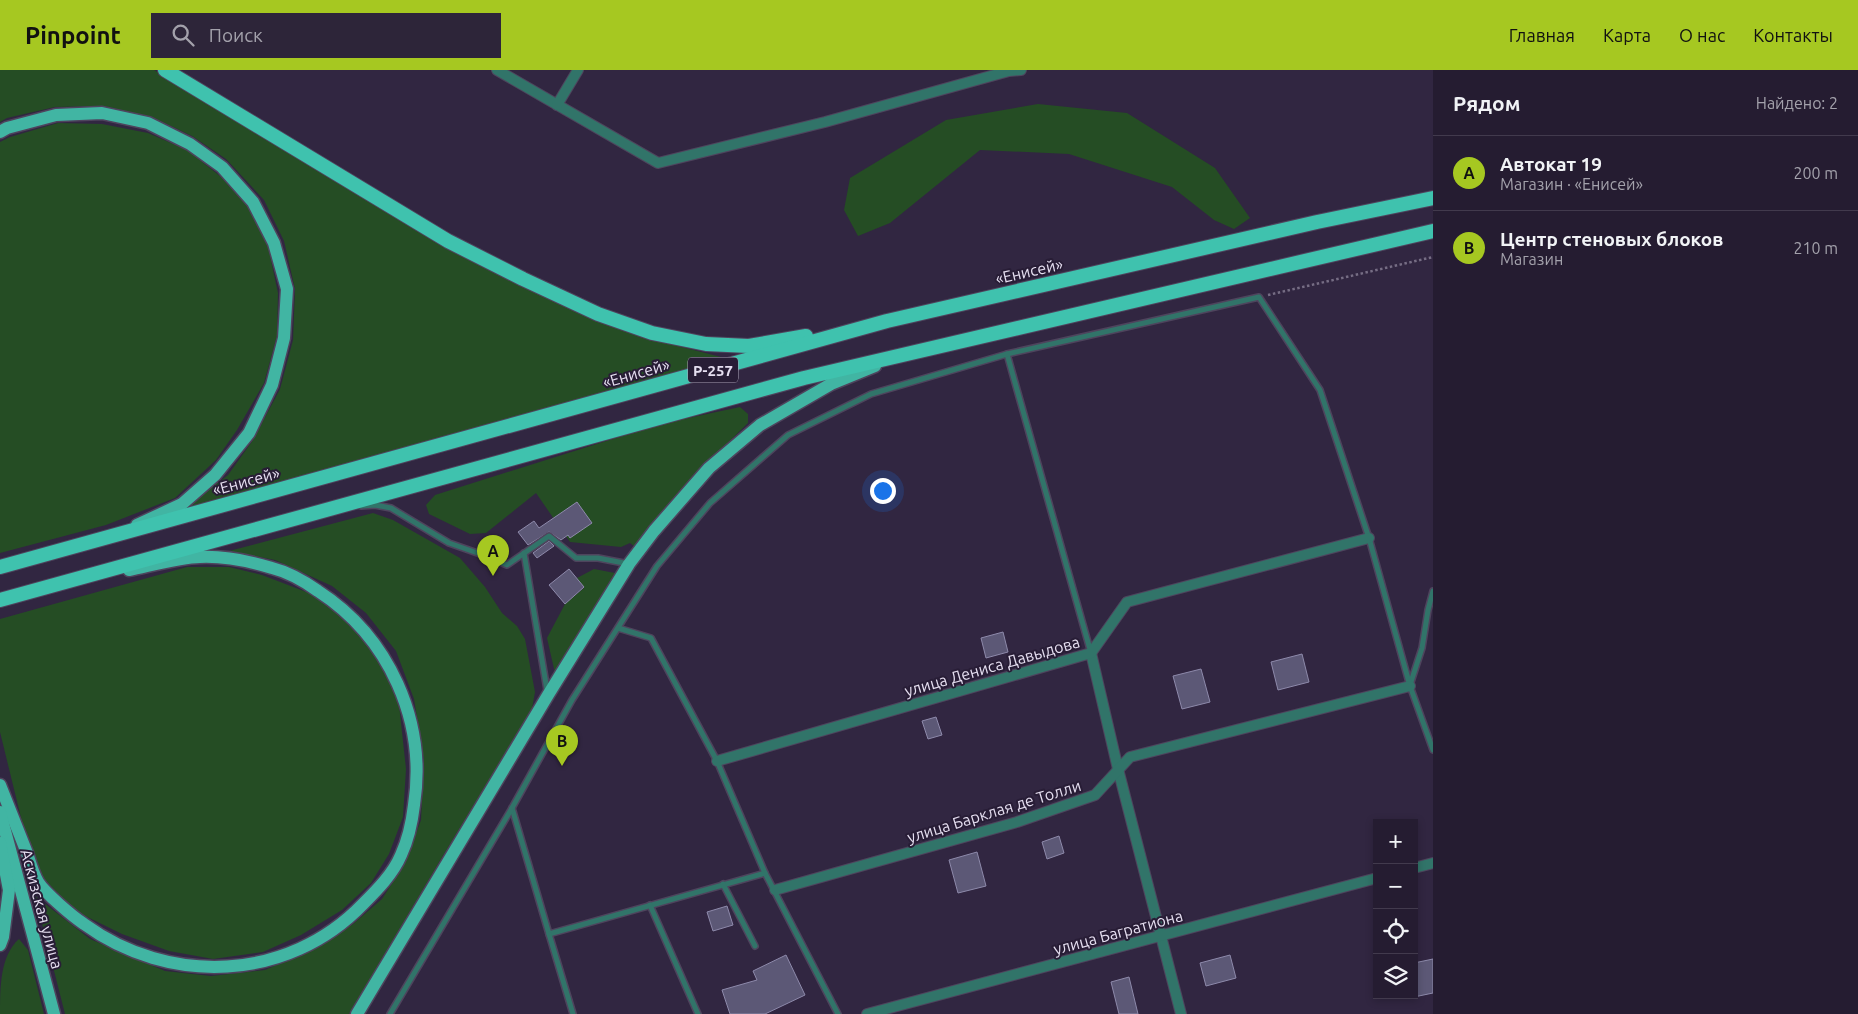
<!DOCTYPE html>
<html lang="ru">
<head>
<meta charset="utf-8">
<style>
	body { margin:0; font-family:Ubuntu,sans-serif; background:#2d2539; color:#f1f3f6 }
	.controls { position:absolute; right:15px; bottom:15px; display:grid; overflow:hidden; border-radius:0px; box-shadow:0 2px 8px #0003 }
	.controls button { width:45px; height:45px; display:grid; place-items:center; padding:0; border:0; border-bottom:1px solid #423a4d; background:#251c31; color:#f1f3f6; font:25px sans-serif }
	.you { position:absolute; left:882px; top:420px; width:18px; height:18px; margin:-12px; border:4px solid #fff; border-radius:50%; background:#1a73e8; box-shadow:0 0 0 8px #1a73e833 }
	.badge { display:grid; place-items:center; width:32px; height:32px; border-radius:50%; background:#a6c821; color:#111; font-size:16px; font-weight:700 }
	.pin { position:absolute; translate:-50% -41px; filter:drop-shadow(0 1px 2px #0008) }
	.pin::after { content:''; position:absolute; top:26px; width:18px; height:15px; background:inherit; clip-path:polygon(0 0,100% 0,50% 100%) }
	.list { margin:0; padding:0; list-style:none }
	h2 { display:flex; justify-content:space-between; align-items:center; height:65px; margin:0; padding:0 20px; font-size:21px }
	h2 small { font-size:16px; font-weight:400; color:#a3a1ab }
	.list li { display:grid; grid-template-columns:32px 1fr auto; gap:15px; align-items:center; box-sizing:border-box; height:75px; padding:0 20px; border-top:1px solid #423a4d }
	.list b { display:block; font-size:19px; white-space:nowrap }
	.list p { margin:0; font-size:16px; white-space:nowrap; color:#a3a1ab }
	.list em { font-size:16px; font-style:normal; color:#a3a1ab }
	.icon { flex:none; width:28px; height:28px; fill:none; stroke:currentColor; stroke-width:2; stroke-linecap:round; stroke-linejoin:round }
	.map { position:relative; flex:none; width:1433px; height:944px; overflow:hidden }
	header { display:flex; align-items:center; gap:30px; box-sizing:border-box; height:70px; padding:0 25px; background:#a6c821; color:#111 }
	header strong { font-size:24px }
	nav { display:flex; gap:28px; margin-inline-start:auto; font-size:18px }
	.search { width:350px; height:45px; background:#2d2539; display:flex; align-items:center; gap:12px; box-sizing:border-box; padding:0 18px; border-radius:0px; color:#a3a1ab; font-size:19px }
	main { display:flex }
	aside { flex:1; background:#251c31 }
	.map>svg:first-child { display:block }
</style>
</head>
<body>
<header>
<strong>Pinpoint</strong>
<div class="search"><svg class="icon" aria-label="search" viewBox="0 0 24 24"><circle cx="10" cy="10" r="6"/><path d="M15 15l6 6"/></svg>Поиск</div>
<nav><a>Главная</a><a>Карта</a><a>О нас</a><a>Контакты</a></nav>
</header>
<main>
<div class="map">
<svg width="1433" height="944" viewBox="0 0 1433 944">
	<rect width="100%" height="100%" fill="#312641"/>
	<!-- green -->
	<g fill="#254d24">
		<path d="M 0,0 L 154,0 L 447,177 L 650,269 L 729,289 L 198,437 L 189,436 L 228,405 L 253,370 L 280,319 L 293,270 L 295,219 L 284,171 L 264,130 L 226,89 L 192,66 L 152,47 L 104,36 L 55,37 L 7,48 L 0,52 Z"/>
		<path d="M 1038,34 L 1127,43 L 1215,98 L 1250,148 L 1234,159 L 1214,150 L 1172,117 L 1069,84 L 980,80 L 890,153 L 858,166 L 844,140 L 850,108 L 946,50 Z"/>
		<path d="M 58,53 L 102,54 L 148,63 L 187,80 L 220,106 L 247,134 L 268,176 L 278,223 L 277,266 L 264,313 L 237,360 L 216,390 L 175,428 L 106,455 L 0,483 L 0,72 L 10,67 Z"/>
		<path d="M 740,337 L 748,344 L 748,353 C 708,392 669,432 634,476 L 630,473 L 621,477 L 570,472 L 536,423 L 486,463 L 470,464 L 429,444 L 426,435 L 435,425 L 660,354 Z"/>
		<path d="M 373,443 L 393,450 L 460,488 L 485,517 L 502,543 L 517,556 L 525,569 L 535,622 L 532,639 L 441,789 L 349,944 L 65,944 L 35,826 L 90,869 L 165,901 L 211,906 L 265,900 L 308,881 L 353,854 L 382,829 L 405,793 L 421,750 L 424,691 L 414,629 L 396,581 L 366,543 L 332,516 L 275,490 L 229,481 Z"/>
		<path d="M 187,497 L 229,497 L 262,505 L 322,528 L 358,556 L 382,592 L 399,634 L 406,699 L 403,747 L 389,784 L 371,813 L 342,840 L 301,865 L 263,882 L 213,889 L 169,881 L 122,864 L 75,841 L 41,806 L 25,764 L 0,662 L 0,549 Z"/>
		<path d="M 594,499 L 615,503 L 555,603 L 547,568 L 565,534 L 584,518 L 577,508 Z"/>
		<path d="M 19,869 L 28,880 L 44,944 L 0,944 C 0,917 0,886 19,869 Z"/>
	</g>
	<!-- building -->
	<g fill="#5c5876" stroke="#8e8aab">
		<path d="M 577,432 L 592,453 L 570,468 L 568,465 L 561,470 L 549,462 L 528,475 L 518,462 L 534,451 L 539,458 Z"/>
		<path d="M 549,471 L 554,476 L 537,488 L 533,483 Z"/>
		<path d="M 569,499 L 584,517 L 565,534 L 549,515 Z"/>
		<path d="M 1003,562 L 1008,582 L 986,588 L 981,568 Z"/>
		<path d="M 1302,584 L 1309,612 L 1278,620 L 1271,592 Z"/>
		<path d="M 1201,599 L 1210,632 L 1182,639 L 1173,606 Z"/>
		<path d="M 936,647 L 942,665 L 928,669 L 922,651 Z"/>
		<path d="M 1059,766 L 1064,783 L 1047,789 L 1042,772 Z"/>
		<path d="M 977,782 L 986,816 L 958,823 L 949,790 Z"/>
		<path d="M 727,836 L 733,855 L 713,861 L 707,842 Z"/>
		<path d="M 786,885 L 805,925 L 765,944 L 730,944 L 722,920 L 757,910 L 753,901 Z"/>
		<path d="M 1230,885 L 1236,908 L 1206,916 L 1200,893 Z"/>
		<path d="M 1433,889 L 1433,923 L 1414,927 L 1414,893 Z"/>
		<path d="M 1129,907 L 1138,944 L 1119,944 L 1111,912 Z"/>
	</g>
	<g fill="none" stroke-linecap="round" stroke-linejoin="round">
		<!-- service casing -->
		<g stroke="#4e445d" stroke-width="8">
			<g id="service">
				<path d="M 1007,284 L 1091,583"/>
				<path d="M 361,436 L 375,435 L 391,438 L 449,473 L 486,486 L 507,495 L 549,466 L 576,488 L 598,488 L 629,494"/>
				<path d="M 524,483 L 547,620"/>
				<path d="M 618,558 L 651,568 L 717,691 L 765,803 L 838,944"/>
				<path d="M 1410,615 L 1422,578 L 1428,540 L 1433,521"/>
				<path d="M 512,738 L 549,864 L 765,803"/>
				<path d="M 723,814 L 755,876"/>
				<path d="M 650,835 L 698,944"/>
				<path d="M 549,864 L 573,944"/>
				<path d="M 390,944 L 512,738 L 572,630 L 657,496 L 710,433 L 788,365 L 871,324 L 1007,284 L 1259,227 L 1320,320 L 1369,468 L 1410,616 L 1433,680"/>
			</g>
		</g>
		<!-- minor casing -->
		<g stroke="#4e445d" stroke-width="12">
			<g id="minor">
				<path d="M 497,0 L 658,93 L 825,52 L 1009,1 L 1021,0"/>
				<path d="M 557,35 L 578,0"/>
				<path d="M 1091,583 L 1118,699 L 1181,944"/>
				<path d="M 717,691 L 1091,583 L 1127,532 L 1369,468"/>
				<path d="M 1414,798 L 1433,793"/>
				<path d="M 775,820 L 1017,752 L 1095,725 L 1130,687 L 1410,616"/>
				<path d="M 867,944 L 1377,808"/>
			</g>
		</g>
		<!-- primary casing -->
		<g stroke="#4e445d" stroke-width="15">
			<g id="primary">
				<path d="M 0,62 L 7,58 L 56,45 L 102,43 L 148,53 L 190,74 L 222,97 L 253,132 L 274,173 L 287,219 L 284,268 L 272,315 L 249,363 L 215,405 L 182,434 L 137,455"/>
				<path d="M 0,715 C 9,738 18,760 27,783 C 30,792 33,803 38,812 C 45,823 72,846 84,854 C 169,916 288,912 363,834 C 377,820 393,804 401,785 C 408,770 412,752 414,735 C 427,651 389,567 318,521 C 304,511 288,502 272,498 C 249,491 223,486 200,487 C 181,487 149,496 129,500"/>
				<path d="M 0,742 L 54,944"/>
				<path d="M 0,773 L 9,820 L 3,867 L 0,875"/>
				<path d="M 357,944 L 548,625 L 629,494 L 654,461 L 709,398 L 760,355 L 831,314 L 875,296"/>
			</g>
		</g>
		<!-- trunk casing -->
		<g stroke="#4e445d" stroke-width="16">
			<g id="trunk">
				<path d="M 165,0 L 448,171 L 523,209 L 598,244 L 652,263 L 706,274 L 749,276 L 806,266"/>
				<path d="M 0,497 L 887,251 L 1317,152 L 1433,128"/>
				<path d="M 0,530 L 804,308 L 1433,161"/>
			</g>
		</g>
		<!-- path -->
		<path stroke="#766d84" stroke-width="2.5" stroke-dasharray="2.5 2.5" stroke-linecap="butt" d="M 1268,225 L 1433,187"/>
		<!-- service -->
		<use href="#service" stroke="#317469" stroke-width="5"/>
		<!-- minor -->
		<use href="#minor" stroke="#317469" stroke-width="10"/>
		<!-- primary -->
		<use href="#primary" stroke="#41b5a3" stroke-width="12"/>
		<!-- trunk -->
		<use href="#trunk" stroke="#3fc2ae" stroke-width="14"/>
	</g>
	<g text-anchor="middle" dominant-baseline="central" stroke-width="4" stroke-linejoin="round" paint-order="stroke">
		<!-- shield labels -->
		<rect fill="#281d36" stroke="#ada5b9" stroke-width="1" x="688" y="287.5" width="50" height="25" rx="4"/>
		<g font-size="15" font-weight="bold" fill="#e6dff1">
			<text x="713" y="300">Р-257</text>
		</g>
		<!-- street labels -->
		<g font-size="16" fill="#e6dff1" stroke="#281d36">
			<text transform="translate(1029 201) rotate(-13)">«Енисей»</text>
			<text transform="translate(636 303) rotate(-16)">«Енисей»</text>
			<text transform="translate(246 411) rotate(-15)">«Енисей»</text>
			<text transform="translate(992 596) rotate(-16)">улица Дениса Давыдова</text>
			<text transform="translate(994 741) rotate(-17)">улица Барклая де Толли</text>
			<text transform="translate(42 839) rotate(75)">Аскизская улица</text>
			<text transform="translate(1118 862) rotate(-15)">улица Багратиона</text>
		</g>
	</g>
</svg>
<div class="controls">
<button>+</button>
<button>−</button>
<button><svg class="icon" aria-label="locate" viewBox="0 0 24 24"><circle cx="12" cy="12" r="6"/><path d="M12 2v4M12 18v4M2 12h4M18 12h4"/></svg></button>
<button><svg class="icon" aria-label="layers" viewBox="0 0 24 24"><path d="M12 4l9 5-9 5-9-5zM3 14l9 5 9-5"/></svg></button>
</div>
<div class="you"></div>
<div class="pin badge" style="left:493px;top:506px">A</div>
<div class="pin badge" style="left:562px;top:696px">B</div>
</div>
<aside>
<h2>Рядом<small>Найдено: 2</small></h2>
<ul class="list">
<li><span class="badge">A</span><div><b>Автокат 19</b><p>Магазин · «Енисей»</p></div><em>200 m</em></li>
<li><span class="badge">B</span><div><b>Центр стеновых блоков</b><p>Магазин</p></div><em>210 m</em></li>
</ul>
</aside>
</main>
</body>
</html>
